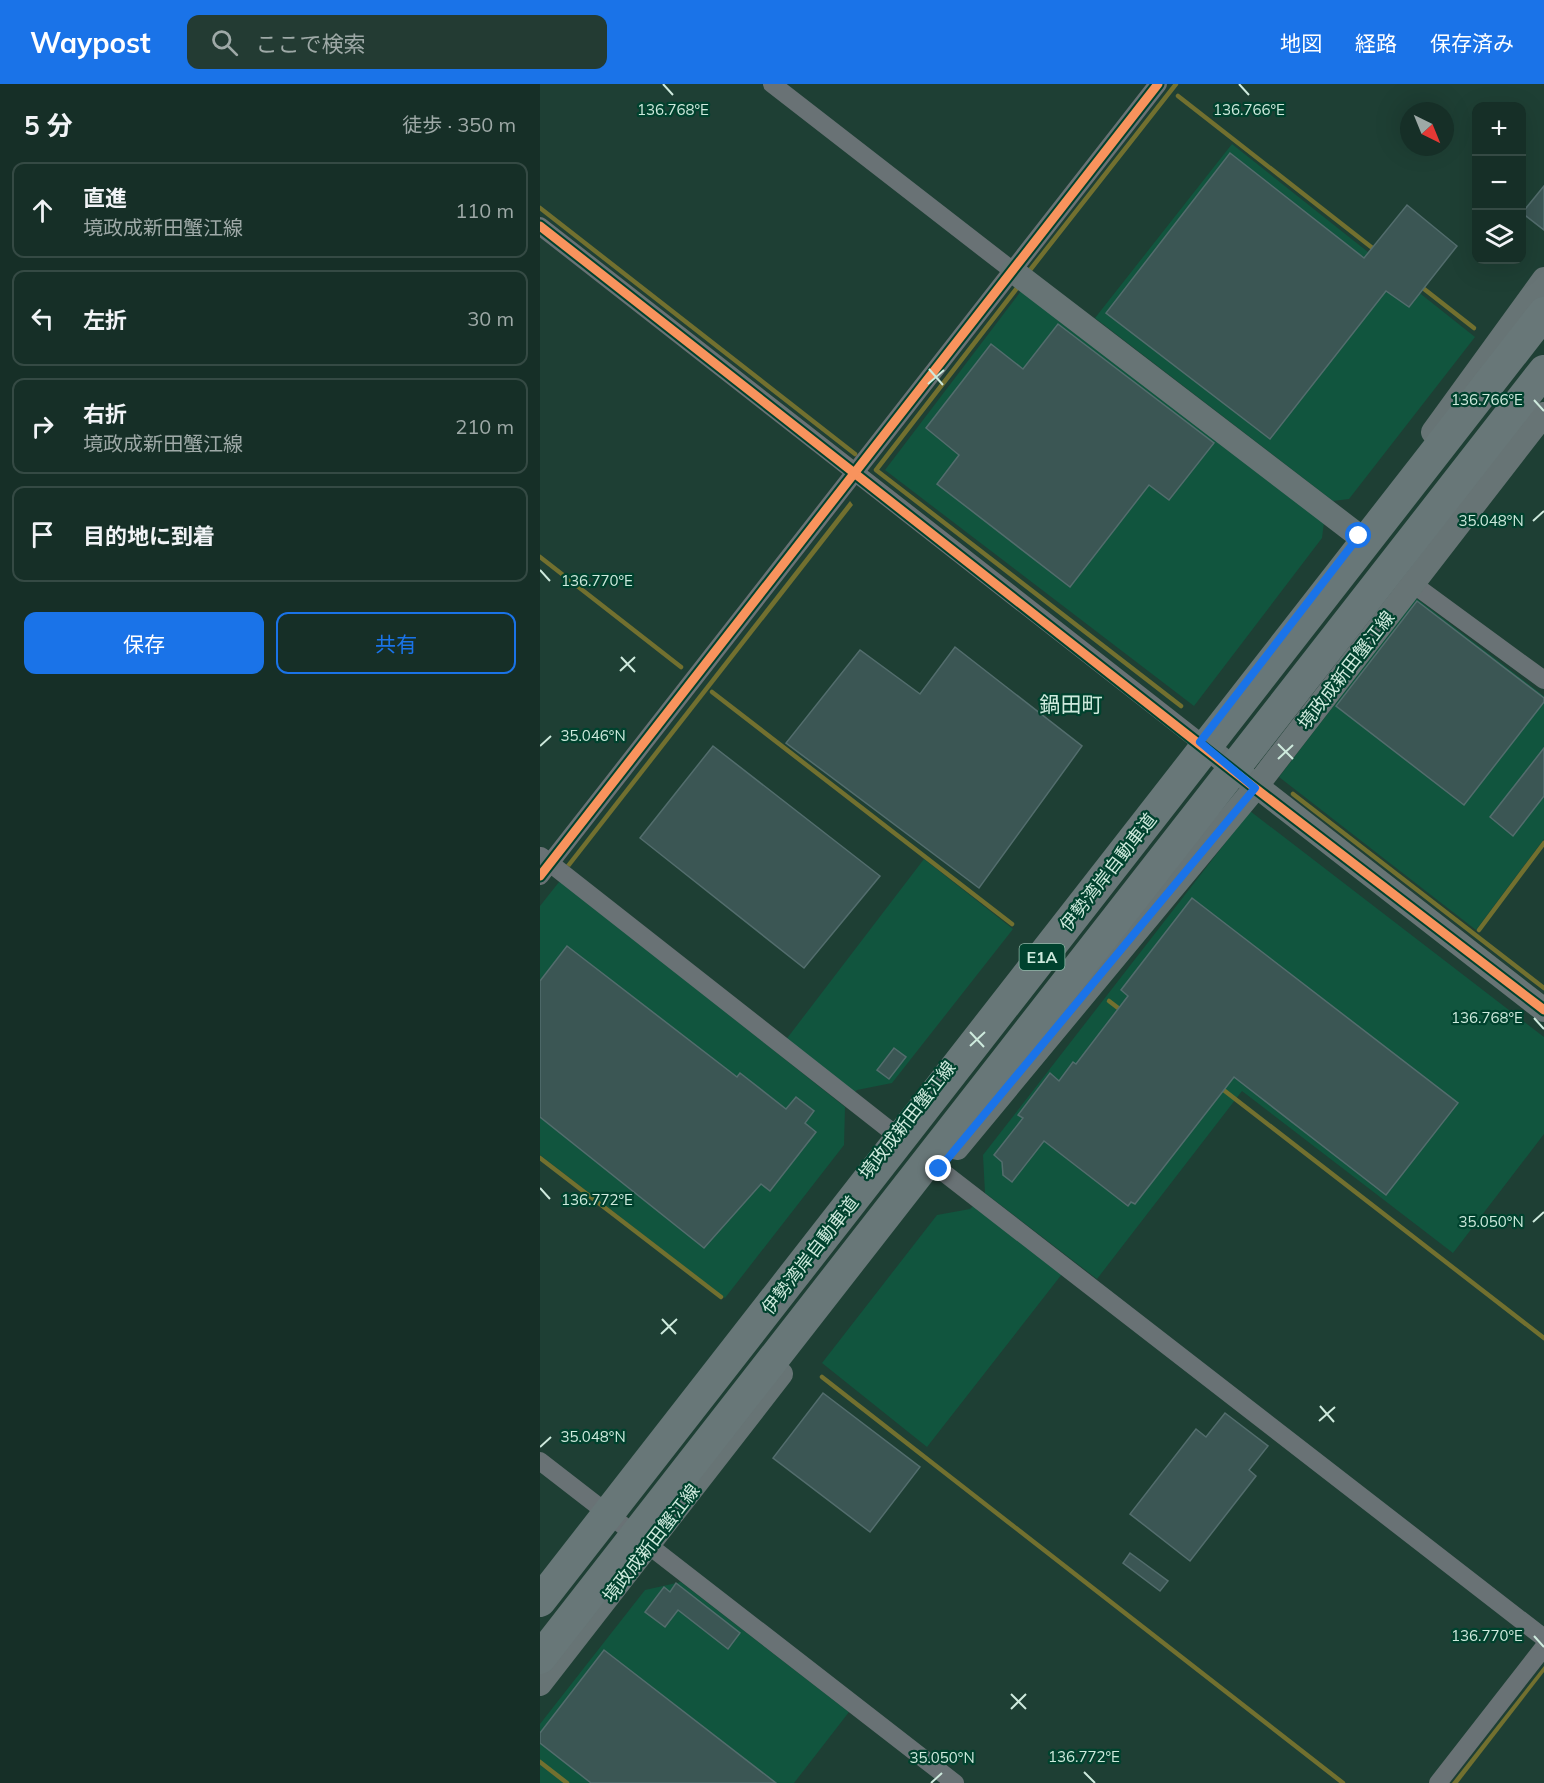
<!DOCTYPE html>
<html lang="ja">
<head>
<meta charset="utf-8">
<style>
	body { margin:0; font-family:Mulish,"Noto Sans JP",sans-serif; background:#233b33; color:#f1f3f6 }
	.controls { position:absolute; right:18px; top:18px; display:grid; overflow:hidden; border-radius:12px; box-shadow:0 6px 24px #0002 }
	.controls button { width:54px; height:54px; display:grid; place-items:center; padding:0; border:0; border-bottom:2px solid #354a44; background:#162f27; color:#f1f3f6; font:30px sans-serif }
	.compass { position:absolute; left:860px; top:18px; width:54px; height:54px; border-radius:50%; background:#162f27; box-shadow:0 6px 24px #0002; rotate:137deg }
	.stop { position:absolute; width:18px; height:18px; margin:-14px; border:4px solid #1a73e8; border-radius:50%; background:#fff }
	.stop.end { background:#1a73e8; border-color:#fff; box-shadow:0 2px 6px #0008 }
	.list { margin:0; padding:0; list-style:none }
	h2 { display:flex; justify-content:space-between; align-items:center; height:78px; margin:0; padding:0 24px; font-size:26px }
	h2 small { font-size:20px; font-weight:400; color:#9ea9a7 }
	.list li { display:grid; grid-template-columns:39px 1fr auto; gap:18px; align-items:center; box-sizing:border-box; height:96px; margin:0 12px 12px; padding:0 12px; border:2px solid #354a44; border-radius:12px }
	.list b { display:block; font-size:22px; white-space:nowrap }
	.list p { margin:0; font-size:20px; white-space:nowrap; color:#9ea9a7 }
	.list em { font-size:20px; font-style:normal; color:#9ea9a7 }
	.actions { display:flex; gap:12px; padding:18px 24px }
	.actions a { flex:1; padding:14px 0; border:2px solid #1a73e8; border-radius:12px; text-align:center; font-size:21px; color:#1a73e8 }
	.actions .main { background:#1a73e8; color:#fff }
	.icon { flex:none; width:33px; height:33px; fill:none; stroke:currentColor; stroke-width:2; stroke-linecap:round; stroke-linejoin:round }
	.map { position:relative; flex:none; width:1004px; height:1699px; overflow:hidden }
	header { display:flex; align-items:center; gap:36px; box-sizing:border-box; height:84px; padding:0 30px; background:#1a73e8; color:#fff }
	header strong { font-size:28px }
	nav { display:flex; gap:33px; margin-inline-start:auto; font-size:21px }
	.search { width:420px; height:54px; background:#233b33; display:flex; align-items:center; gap:15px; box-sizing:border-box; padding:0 21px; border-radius:12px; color:#9ea9a7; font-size:22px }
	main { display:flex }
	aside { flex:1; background:#162f27 }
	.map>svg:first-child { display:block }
</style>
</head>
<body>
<header>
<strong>Waypost</strong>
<div class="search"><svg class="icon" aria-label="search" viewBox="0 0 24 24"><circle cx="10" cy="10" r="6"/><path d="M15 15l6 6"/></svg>ここで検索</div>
<nav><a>地図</a><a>経路</a><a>保存済み</a></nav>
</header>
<main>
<aside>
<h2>5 分<small>徒歩 · 350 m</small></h2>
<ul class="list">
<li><svg class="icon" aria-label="ahead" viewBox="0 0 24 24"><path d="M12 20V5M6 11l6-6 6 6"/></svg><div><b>直進</b><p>境政成新田蟹江線</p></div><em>110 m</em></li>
<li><svg class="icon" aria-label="left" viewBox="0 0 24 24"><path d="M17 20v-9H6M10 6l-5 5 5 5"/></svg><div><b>左折</b></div><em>30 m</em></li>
<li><svg class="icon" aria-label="right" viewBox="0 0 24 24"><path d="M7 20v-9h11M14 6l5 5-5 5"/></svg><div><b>右折</b><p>境政成新田蟹江線</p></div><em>210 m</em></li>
<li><svg class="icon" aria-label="arrive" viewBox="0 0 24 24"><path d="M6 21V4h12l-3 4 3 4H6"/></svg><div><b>目的地に到着</b></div></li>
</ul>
<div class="actions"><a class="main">保存</a><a>共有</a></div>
</aside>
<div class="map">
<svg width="1004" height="1699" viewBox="0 0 1004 1699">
	<rect width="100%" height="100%" fill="#1e3f34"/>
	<!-- built -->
	<g fill="#11553e">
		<path d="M 692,60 L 935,253 L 809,415 L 793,417 L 555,234 Z"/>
		<path d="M 484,203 L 784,438 L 782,454 L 654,622 L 345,386 Z"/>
		<path d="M 876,514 L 1004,612 L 1004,755 L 936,846 L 739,693 Z"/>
		<path d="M 710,727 L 1004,953 L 1004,1050 L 913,1169 L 702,1007 L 557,1195 L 445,1109 L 443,1071 Z"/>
		<path d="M 384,775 L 473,845 L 352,999 L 317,1006 L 313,1010 L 245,957 Z"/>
		<path d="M 19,798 L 25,800 L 305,1023 L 304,1061 L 185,1214 L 0,1071 L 0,822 Z"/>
		<path d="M 433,1122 L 522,1190 L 387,1363 L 282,1279 L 397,1131 L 430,1125 Z"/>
		<path d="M 141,1498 L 309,1628 L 254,1699 L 0,1699 L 0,1640 L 105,1506 Z"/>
	</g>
	<!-- water -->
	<g fill="#72702f">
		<path d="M 310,417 L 313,421 L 30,783 L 26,781 Z"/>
		<path d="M 1004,1582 L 1004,1588 L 918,1699 L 912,1699 Z"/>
	</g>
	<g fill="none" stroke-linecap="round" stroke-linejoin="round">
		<!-- stream -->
		<g stroke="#72702f" stroke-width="4.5">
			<path d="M 638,12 L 835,166"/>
			<path d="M 0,124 L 315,370"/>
			<path d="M 490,186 L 636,0"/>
			<path d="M 879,201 L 934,244"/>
			<path d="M 477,204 L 336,386 L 641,622"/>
			<path d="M 0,473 L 141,583"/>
			<path d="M 172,608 L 472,840"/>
			<path d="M 753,710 L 1004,904"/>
			<path d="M 939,846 L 1004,759"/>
			<path d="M 569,917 L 582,927"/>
			<path d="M 681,1004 L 1004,1254"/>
			<path d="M 0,1074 L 181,1213"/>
			<path d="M 282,1293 L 803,1699"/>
			<path d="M 0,1678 L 27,1699"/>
		</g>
	</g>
	<!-- building -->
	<g fill="#3b5654" stroke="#536d6d" stroke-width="1.5">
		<path d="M 690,69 L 824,174 L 867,121 L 917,162 L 869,223 L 846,207 L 730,355 L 566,229 Z"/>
		<path d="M 1004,102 L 1004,146 L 982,129 Z"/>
		<path d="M 518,240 L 674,359 L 629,416 L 609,401 L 530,503 L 397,400 L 419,371 L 386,344 L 451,260 L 483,285 Z"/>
		<path d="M 877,517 L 1004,614 L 1004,618 L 924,721 L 796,622 Z"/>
		<path d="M 415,563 L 542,662 L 439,804 L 246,659 L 320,566 L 380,610 Z"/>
		<path d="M 173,662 L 340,792 L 264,884 L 100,754 Z"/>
		<path d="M 1004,664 L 1004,712 L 973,752 L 950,733 Z"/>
		<path d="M 652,814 L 918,1019 L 846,1111 L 694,993 L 595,1120 L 591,1118 L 588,1122 L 504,1057 L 472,1098 L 463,1091 L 462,1078 L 454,1071 L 483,1034 L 478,1031 L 510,989 L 519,997 L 533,978 L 536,980 L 588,912 L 581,906 Z"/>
		<path d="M 27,862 L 197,993 L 200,989 L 246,1025 L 256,1013 L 274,1027 L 265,1039 L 276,1048 L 230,1107 L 221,1100 L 164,1164 L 0,1033 L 0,897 Z"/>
		<path d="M 354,964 L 366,973 L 349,995 L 337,986 Z"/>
		<path d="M 283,1309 L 380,1383 L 330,1448 L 233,1374 Z"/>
		<path d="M 685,1329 L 728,1362 L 709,1386 L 716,1392 L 650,1477 L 590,1430 L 656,1345 L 666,1353 Z"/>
		<path d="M 590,1469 L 628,1497 L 620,1507 L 583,1479 Z"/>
		<path d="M 136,1499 L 200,1549 L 188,1565 L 138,1526 L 125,1543 L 105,1528 L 124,1503 L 130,1508 Z"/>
		<path d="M 64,1566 L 236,1699 L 51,1699 L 0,1659 L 0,1649 Z"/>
	</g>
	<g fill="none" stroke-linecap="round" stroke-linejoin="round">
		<!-- street -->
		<g stroke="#697275" stroke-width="18">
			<path d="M 232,0 L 473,187"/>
			<path d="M 0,142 L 660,658"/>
			<path d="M 873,500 L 1004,596"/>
			<path d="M 1,772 L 356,1051"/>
			<path d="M 0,792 L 618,0"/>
			<path d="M 399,1085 L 1004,1554"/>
			<path d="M 0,1377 L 415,1699"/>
			<path d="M 898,1699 L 1004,1563"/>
		</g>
		<!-- secondary -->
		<g stroke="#677475" stroke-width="24">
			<path d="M 473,187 L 819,452"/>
			<path d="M 893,348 L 1004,195"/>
			<path d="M 660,658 L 1004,926"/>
			<path d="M 417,1064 L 715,704 L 1004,330"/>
			<path d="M 0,1600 L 241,1290"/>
		</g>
		<!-- highway-bridge -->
		<g stroke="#687778" stroke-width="32">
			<path d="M 0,1517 L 1004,229"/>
			<path d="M 0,1574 L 1004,287"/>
		</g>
		<!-- cycleway casing -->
		<g stroke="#00422e" stroke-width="13">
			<g id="cycleway">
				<path d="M 0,142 L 715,704 L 1004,926"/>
				<path d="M 0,792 L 618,0"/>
			</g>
		</g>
		<!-- cycleway -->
		<use href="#cycleway" stroke="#f8935d" stroke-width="9"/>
	</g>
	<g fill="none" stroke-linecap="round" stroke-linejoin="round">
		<!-- route -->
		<path stroke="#1a73e8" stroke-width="8" d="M 399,1085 L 715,704 L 660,658 L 819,452"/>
	</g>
	<!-- ticks -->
	<path fill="none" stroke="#ceeadd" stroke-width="2" d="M 123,0 L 133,11M 699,0 L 709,11M 389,285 L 403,301M 388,300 L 404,286M 994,316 L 1004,327M 993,437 L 1004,427M 0,486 L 10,497M 81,573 L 95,588M 80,587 L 95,573M 738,660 L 753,675M 0,662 L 11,652M 738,675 L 753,661M 994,934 L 1004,945M 430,948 L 444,963M 430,962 L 445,948M 0,1104 L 10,1115M 993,1138 L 1004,1128M 122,1235 L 136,1250M 121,1250 L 137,1235M 780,1322 L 794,1338M 779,1337 L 795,1323M 0,1363 L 11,1353M 994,1552 L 1004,1563M 471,1610 L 486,1625M 471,1625 L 486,1610M 544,1688 L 555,1699M 391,1699 L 402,1689"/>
	<g text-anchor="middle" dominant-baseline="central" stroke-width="4.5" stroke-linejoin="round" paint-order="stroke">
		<!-- shield labels -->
		<rect fill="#00422e" stroke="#90b8a8" stroke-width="1.5" x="479.5" y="860" width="45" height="26" rx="4.5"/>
		<g font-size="16" font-weight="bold" fill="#ceeadd">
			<text x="502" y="873">E1A</text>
		</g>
		<!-- street labels -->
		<g font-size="18" fill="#ceeadd" stroke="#00422e">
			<text transform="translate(806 586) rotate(-52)">境政成新田蟹江線</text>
			<text transform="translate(568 788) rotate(-52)">伊勢湾岸自動車道</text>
			<text transform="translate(367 1036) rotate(-52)">境政成新田蟹江線</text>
			<text transform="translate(270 1171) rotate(-52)">伊勢湾岸自動車道</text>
			<text transform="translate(111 1459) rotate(-52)">境政成新田蟹江線</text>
		</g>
		<!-- quarter labels -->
		<g font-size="21" fill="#ceeadd" stroke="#00422e">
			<text x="531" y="620">鍋田町</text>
		</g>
	</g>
	<g font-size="15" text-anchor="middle" fill="#ceeadd" stroke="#00422e" stroke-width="4.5" stroke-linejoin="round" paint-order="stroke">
		<text x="133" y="31">136.768°E</text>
		<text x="709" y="31">136.766°E</text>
		<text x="947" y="321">136.766°E</text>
		<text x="951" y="442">35.048°N</text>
		<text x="57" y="502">136.770°E</text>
		<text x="53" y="657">35.046°N</text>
		<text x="947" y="939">136.768°E</text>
		<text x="57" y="1121">136.772°E</text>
		<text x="951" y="1143">35.050°N</text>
		<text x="53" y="1358">35.048°N</text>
		<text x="947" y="1557">136.770°E</text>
		<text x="544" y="1678">136.772°E</text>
		<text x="402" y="1679">35.050°N</text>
	</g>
</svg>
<div class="controls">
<button>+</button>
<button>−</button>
<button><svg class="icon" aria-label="layers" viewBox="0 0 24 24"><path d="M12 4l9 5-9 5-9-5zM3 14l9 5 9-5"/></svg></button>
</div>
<svg class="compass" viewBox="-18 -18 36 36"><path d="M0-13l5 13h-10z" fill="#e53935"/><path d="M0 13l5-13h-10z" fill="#9ea9a7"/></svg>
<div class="stop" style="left:819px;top:452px"></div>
<div class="stop end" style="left:399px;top:1085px"></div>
</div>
</main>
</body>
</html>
